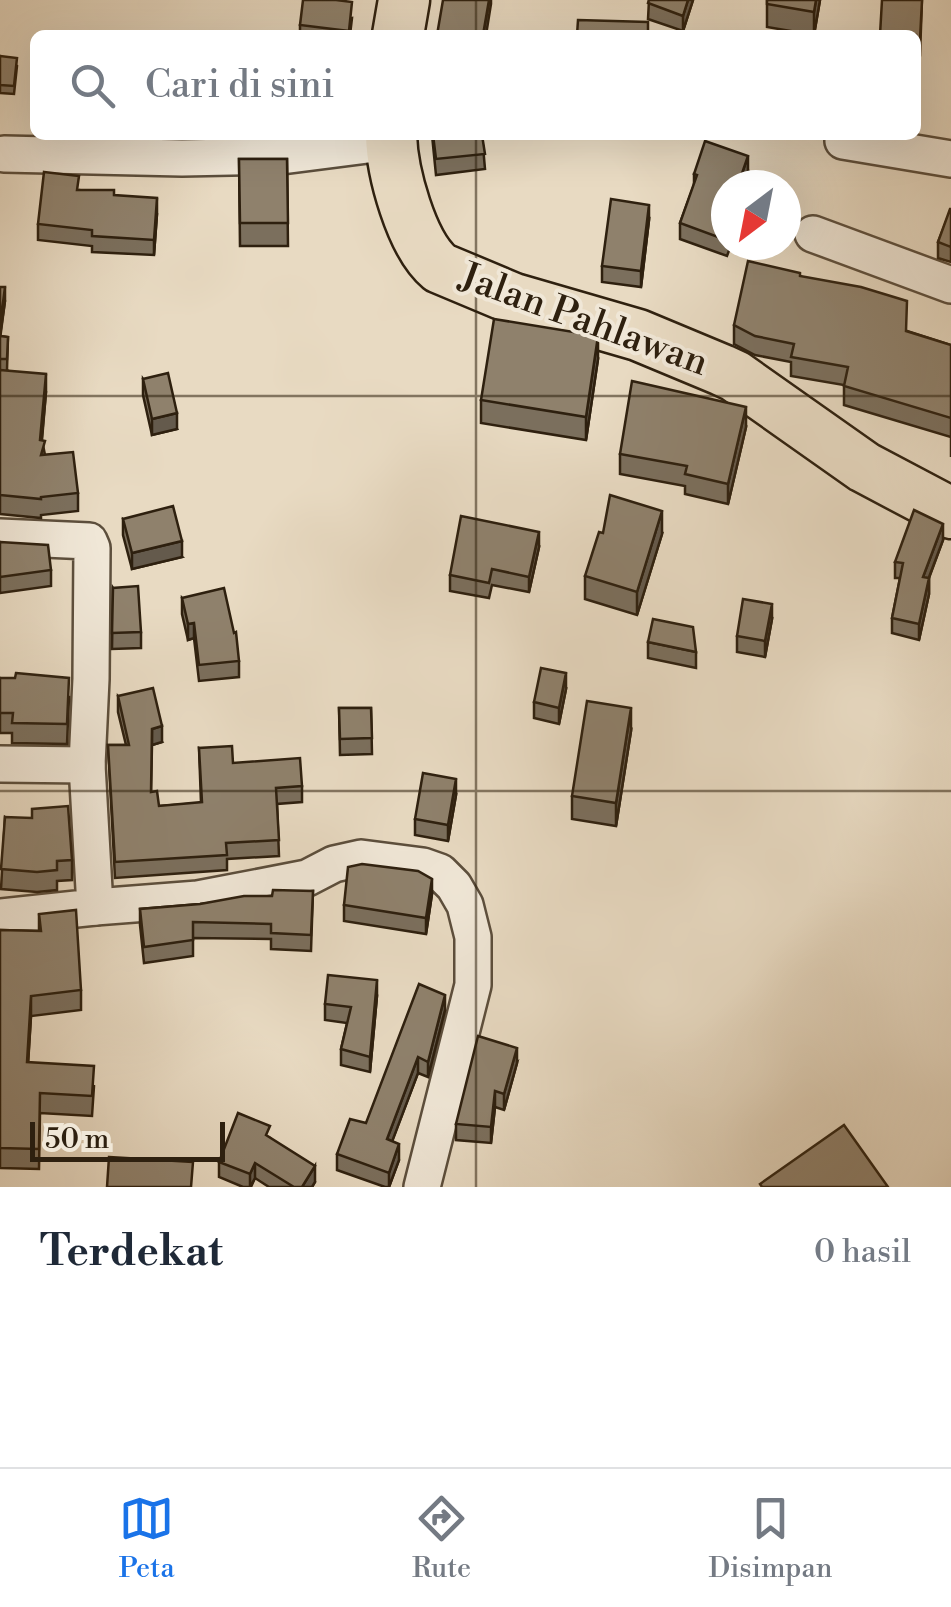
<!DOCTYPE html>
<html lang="id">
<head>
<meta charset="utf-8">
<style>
	body { margin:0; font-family:"Libre Bodoni",serif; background:#f2f2f3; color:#1f2937 }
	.compass { position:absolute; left:711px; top:170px; width:90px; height:90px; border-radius:50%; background:#fff; box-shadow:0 10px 40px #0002; rotate:212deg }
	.scale { position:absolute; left:30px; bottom:25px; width:195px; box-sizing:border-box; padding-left:10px; border:5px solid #2e200f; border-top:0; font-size:28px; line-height:35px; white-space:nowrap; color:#2e200f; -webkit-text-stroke:8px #f0e7d7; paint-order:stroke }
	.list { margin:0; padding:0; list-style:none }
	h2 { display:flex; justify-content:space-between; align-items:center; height:130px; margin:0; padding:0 40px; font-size:42px }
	h2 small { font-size:32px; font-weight:400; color:#747a83 }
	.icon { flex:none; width:55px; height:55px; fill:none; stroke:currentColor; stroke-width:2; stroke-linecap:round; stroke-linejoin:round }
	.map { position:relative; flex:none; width:951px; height:1187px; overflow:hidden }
	.search { position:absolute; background:#fff; box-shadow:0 10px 40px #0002; left:30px; right:30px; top:30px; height:110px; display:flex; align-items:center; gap:25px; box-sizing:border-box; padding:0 35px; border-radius:15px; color:#747a83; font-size:38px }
	.sheet { height:280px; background:#fff }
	nav { display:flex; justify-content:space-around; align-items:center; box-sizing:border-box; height:140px; border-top:2px solid #e0e1e3; background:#fff; font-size:28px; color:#747a83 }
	nav a { display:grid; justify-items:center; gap:5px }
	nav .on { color:#1a73e8 }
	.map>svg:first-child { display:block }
</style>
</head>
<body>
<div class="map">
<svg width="951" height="1187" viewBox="0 0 951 1187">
	<rect width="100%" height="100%" fill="#e8dac2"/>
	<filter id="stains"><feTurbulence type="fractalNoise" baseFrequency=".002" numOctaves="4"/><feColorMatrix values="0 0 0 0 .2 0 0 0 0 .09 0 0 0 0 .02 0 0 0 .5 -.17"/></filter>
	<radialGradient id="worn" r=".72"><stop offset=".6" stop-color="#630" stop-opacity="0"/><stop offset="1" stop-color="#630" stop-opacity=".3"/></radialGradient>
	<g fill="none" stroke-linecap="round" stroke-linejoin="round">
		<!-- minor casing -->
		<g stroke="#5c4e3c" stroke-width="40">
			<g id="minor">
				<path d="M 843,141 L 951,159"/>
				<path d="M 4,154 L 182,158 L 282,156 L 391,142"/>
				<path d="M 813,234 L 951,285"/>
				<path d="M 0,537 L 89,541 L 92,548 L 91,679 L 87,765 L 95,907 L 0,917"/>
				<path d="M 0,764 L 87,765"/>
				<path d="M 95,907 L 198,899 L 307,878 L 334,864 L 361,858 L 423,866 L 440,872 L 454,886 L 465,905 L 473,937 L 473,985 L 422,1187"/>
			</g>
		</g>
		<!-- highway casing -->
		<g stroke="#2e200f" stroke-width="55">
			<g id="highway">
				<path d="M 398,35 L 404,0"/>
				<path d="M 391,135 C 392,172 411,244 440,268 L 514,299 L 638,335 L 722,370 L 735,376 L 864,467 L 951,513"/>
			</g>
		</g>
		<!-- minor -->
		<use href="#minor" stroke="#f0e7d7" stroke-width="35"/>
		<!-- highway -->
		<use href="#highway" stroke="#e8dac2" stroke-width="50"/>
	</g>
	<!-- wall -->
	<g fill="#7b6f5d" stroke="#2e200f" stroke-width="2.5">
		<path d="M 649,0 L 693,0 L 683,31 L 648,19 Z"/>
		<path d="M 767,0 L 820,0 L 814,35 L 767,27 Z"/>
		<path d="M 922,0 L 920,55 L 916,54 L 916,35 Z"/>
		<path d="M 352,18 L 350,35 L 300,35 L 300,25 Z"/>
		<path d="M 0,56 L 17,66 L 14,94 L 0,93 Z"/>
		<path d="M 432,135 L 482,135 L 485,169 L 436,175 Z"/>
		<path d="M 239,159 L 287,159 L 288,246 L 240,246 Z"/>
		<path d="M 748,171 L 744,185 L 726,185 L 726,245 L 731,245 L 727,256 L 680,239 L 680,223 L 694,185 L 694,174 Z"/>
		<path d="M 79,190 L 114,195 L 157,214 L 154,255 L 92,252 L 92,246 L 38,240 L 38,224 Z"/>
		<path d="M 951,209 L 951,262 L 938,258 L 938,242 Z"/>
		<path d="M 649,220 L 641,287 L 602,282 L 602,266 Z"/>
		<path d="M 800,276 L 907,331 L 951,345 L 951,457 L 951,437 L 844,405 L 844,385 L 791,376 L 791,362 L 755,355 L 734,344 L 734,325 Z"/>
		<path d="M 0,287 L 5,301 L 0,336 L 8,337 L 7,370 L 46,392 L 42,440 L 45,455 L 78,493 L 78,511 L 41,515 L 41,518 L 0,514 Z"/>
		<path d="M 598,359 L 586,440 L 481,423 L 481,400 Z"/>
		<path d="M 143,379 L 177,429 L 152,435 L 143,395 Z"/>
		<path d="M 746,427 L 728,504 L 685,494 L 685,486 L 620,474 L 620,454 Z"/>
		<path d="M 123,519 L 182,557 L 132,569 L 123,535 Z"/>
		<path d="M 662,534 L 637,615 L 585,599 L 585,576 Z"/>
		<path d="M 943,540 L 929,578 L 929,594 L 919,640 L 892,633 L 892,618 L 900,578 L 895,578 L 895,562 Z"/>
		<path d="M 0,542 L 51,570 L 51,586 L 0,593 Z"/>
		<path d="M 539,547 L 529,592 L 492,585 L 489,598 L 450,591 L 450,575 Z"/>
		<path d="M 113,588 L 141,632 L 141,648 L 112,649 Z"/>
		<path d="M 182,598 L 239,661 L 239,677 L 199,681 L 194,638 L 188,640 L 182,614 Z"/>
		<path d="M 772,619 L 765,657 L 737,652 L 737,636 Z"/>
		<path d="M 648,642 L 696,652 L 696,668 L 648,658 Z"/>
		<path d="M 0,678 L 69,697 L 67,744 L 12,743 L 12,733 L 0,733 Z"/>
		<path d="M 566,689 L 559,724 L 534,718 L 534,702 Z"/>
		<path d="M 118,696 L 162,742 L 152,745 L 151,792 L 159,806 L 201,803 L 199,748 L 233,763 L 302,786 L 302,802 L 277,804 L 279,856 L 227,859 L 227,870 L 115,878 L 108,745 L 126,745 L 118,712 Z"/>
		<path d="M 339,708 L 371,708 L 372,754 L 340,755 Z"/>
		<path d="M 631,731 L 616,826 L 572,819 L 572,796 Z"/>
		<path d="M 456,795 L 448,841 L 415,835 L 415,819 Z"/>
		<path d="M 5,817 L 72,860 L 72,880 L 57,881 L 57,890 L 37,892 L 1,889 Z"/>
		<path d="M 313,891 L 311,951 L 271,949 L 271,939 L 193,938 L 193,956 L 144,963 L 140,925 L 140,909 L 200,904 Z"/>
		<path d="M 432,894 L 426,934 L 344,921 L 344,905 Z"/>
		<path d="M 39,914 L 81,990 L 81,1010 L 31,1016 L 28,1062 L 94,1086 L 92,1116 L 40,1113 L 39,1169 L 0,1168 L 0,930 L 39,931 Z"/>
		<path d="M 377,996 L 370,1072 L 341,1065 L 341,1049 L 347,1023 L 325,1020 L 325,1004 Z"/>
		<path d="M 445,1010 L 428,1077 L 418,1073 L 392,1141 L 399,1160 L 389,1187 L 385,1187 L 337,1170 L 337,1154 L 366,1123 Z"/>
		<path d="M 517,1063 L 504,1110 L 495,1107 L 491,1143 L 456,1140 L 456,1124 Z"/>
		<path d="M 270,1138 L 315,1182 L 312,1187 L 269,1187 L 255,1178 L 251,1187 L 243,1187 L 219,1177 L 219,1162 Z"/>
	</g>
	<!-- shaded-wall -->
	<g fill="#645a4c" stroke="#2e200f" stroke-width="2.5">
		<path d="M 489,0 L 491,0 L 491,4 L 486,35 L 483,35 Z"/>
		<path d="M 688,0 L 693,0 L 683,31 L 683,16 Z"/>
		<path d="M 816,0 L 820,0 L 814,35 L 814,12 Z"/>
		<path d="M 748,156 L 748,171 L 744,185 L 738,185 Z"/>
		<path d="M 157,198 L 157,214 L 154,255 L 154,240 Z"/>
		<path d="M 649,205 L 649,220 L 641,287 L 641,271 Z"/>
		<path d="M 5,287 L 5,301 L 0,339 L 0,326 Z"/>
		<path d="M 598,336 L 598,359 L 586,440 L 586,417 Z"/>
		<path d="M 46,374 L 46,392 L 40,458 L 40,440 Z"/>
		<path d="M 746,407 L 746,427 L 728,504 L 728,484 Z"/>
		<path d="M 177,413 L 177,429 L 152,435 L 152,419 Z"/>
		<path d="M 662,511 L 662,534 L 637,615 L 637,592 Z"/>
		<path d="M 943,524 L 943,540 L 923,593 L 923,577 Z"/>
		<path d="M 539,532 L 539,547 L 529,592 L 529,577 Z"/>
		<path d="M 182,541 L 182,557 L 132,569 L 132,553 Z"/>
		<path d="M 929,578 L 929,594 L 919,640 L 919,624 Z"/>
		<path d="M 772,604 L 772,619 L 765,657 L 765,641 Z"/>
		<path d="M 194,623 L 194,638 L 188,640 L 188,624 Z"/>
		<path d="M 566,673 L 566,689 L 559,724 L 559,708 Z"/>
		<path d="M 631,708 L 631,731 L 616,826 L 616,803 Z"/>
		<path d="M 162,726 L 162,742 L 152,745 L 152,729 Z"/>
		<path d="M 456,779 L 456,795 L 448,841 L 448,825 Z"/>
		<path d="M 432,879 L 432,894 L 426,934 L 426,918 Z"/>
		<path d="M 377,980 L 377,996 L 370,1072 L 370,1057 Z"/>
		<path d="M 445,995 L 445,1010 L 428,1077 L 428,1062 Z"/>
		<path d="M 31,996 L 31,1016 L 27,1082 L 27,1062 Z"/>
		<path d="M 517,1048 L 517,1063 L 504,1110 L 504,1094 Z"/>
		<path d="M 418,1057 L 418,1073 L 387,1155 L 387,1139 Z"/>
		<path d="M 495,1091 L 495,1107 L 491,1143 L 491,1127 Z"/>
		<path d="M 399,1144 L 399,1160 L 389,1187 L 389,1173 Z"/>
		<path d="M 255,1163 L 255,1178 L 250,1187 L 250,1174 Z"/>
		<path d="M 315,1166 L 315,1182 L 312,1187 L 302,1187 Z"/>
	</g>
	<!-- building -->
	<g fill="#8f816c" stroke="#2e200f" stroke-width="2.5">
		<path d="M 303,0 L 336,0 L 352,2 L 349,31 L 300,25 Z"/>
		<path d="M 443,0 L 489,0 L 483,35 L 437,35 Z"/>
		<path d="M 649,0 L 688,0 L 683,16 L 648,3 Z"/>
		<path d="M 767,0 L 816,0 L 814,12 L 767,4 Z"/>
		<path d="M 882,0 L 922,0 L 920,39 L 916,39 L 916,35 L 880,35 Z"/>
		<path d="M 578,20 L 648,22 L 648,35 L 577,35 Z"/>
		<path d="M 0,56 L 17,58 L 14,86 L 0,85 Z"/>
		<path d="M 433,135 L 482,135 L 485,154 L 436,159 Z"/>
		<path d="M 705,141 L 748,156 L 738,185 L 726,185 L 726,240 L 680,223 L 697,175 L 694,174 Z"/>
		<path d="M 239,159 L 287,159 L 288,223 L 240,223 Z"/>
		<path d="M 44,172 L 79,176 L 77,190 L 114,190 L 114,195 L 157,198 L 154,240 L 92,236 L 92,230 L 38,224 Z"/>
		<path d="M 611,199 L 649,205 L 641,271 L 602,266 Z"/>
		<path d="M 950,209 L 951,209 L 951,247 L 938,242 Z"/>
		<path d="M 748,261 L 800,273 L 800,276 L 861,287 L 907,301 L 906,331 L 951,345 L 951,418 L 844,386 L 848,367 L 791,357 L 794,344 L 755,336 L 734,325 Z"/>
		<path d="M 0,287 L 5,287 L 0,326 Z"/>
		<path d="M 494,319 L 598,336 L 586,417 L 481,400 Z"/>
		<path d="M 0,336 L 8,337 L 7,359 L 0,359 Z"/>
		<path d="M 0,370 L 46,374 L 40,440 L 45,441 L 41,455 L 73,452 L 78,493 L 41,497 L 41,499 L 0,495 Z"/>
		<path d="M 168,373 L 177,413 L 152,419 L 143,379 Z"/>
		<path d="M 632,381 L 746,407 L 728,484 L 685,474 L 687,466 L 620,454 Z"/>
		<path d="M 610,495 L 662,511 L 637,592 L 585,576 L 599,532 L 603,533 Z"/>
		<path d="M 173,506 L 182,541 L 132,553 L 123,519 Z"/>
		<path d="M 914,510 L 943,524 L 923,577 L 929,578 L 919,624 L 892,618 L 903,563 L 895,562 Z"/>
		<path d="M 461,516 L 539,532 L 529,577 L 492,569 L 489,583 L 450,575 Z"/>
		<path d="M 0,542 L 48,545 L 51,570 L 0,577 Z"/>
		<path d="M 138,586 L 141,632 L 112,633 L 113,588 Z"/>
		<path d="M 224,588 L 234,633 L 236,632 L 239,661 L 199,665 L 194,623 L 188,624 L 182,598 Z"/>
		<path d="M 743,599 L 772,604 L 765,641 L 737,636 Z"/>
		<path d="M 653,619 L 693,627 L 696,652 L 648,642 Z"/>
		<path d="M 541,668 L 566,673 L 559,708 L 534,702 Z"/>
		<path d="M 16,673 L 69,678 L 67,724 L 12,723 L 13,713 L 0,713 L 0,678 L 15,678 Z"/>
		<path d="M 153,688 L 162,726 L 152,729 L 151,792 L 157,791 L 159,806 L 202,802 L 199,748 L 232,746 L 233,763 L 300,758 L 302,786 L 276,788 L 279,840 L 226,843 L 227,855 L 115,862 L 108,745 L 129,745 L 118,696 Z"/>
		<path d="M 587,701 L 631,708 L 616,803 L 572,796 Z"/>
		<path d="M 339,708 L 371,708 L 372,738 L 340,739 Z"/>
		<path d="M 423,773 L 456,779 L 448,825 L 415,819 Z"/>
		<path d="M 68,806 L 72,860 L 57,861 L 57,870 L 37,872 L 1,869 L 5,817 L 32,818 L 32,809 Z"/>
		<path d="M 362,864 L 418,871 L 432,879 L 426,918 L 344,905 L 348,867 Z"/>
		<path d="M 273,890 L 313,891 L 311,935 L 271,933 L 271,924 L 193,922 L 193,940 L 144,947 L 140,909 L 200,904 L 244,896 L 272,896 Z"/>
		<path d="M 76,910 L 81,990 L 31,996 L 27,1062 L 94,1066 L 92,1096 L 40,1093 L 39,1149 L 0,1148 L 0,930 L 41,931 L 39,914 Z"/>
		<path d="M 328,975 L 377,980 L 370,1057 L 341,1049 L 351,1007 L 325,1004 Z"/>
		<path d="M 419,984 L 445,995 L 428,1062 L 418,1057 L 387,1139 L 399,1144 L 389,1173 L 337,1154 L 350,1119 L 366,1123 Z"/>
		<path d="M 478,1036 L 517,1048 L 504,1094 L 495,1091 L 491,1127 L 456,1124 Z"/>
		<path d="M 238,1113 L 270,1126 L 266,1135 L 315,1166 L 302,1187 L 294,1187 L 255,1163 L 250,1174 L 219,1162 Z"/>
		<path d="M 844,1125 L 888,1187 L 762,1187 L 760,1184 Z"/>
		<path d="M 109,1157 L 193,1162 L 191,1187 L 107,1187 Z"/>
	</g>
	<!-- grid -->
	<path fill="none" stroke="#2e200f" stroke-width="2.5" stroke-opacity="0.55" d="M 476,0 L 476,35M 476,135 L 476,1187M 0,396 L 951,396M 0,791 L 951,791"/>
	<g text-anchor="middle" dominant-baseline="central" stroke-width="8" stroke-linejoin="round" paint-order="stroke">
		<!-- street labels -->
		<g font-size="38" fill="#2e200f" stroke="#f0e7d7">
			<text transform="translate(584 320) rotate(20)">Jalan Pahlawan</text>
		</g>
	</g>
	<rect width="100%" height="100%" filter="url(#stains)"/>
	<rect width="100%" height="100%" fill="url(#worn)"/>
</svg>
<svg class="compass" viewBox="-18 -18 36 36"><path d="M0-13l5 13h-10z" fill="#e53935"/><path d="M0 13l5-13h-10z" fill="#747a83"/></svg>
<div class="scale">50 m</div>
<div class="search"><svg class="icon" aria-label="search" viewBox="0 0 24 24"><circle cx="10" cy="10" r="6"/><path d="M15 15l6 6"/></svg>Cari di sini</div>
</div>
<section class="sheet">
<h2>Terdekat<small>0 hasil</small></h2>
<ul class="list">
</ul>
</section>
<nav>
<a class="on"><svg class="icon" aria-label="map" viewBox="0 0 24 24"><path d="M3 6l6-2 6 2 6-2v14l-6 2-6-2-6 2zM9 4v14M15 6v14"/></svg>Peta</a>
<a><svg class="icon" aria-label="directions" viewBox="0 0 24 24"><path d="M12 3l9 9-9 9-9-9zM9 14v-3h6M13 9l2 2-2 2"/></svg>Rute</a>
<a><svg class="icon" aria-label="saved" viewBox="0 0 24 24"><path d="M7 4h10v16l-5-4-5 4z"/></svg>Disimpan</a>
</nav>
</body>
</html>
